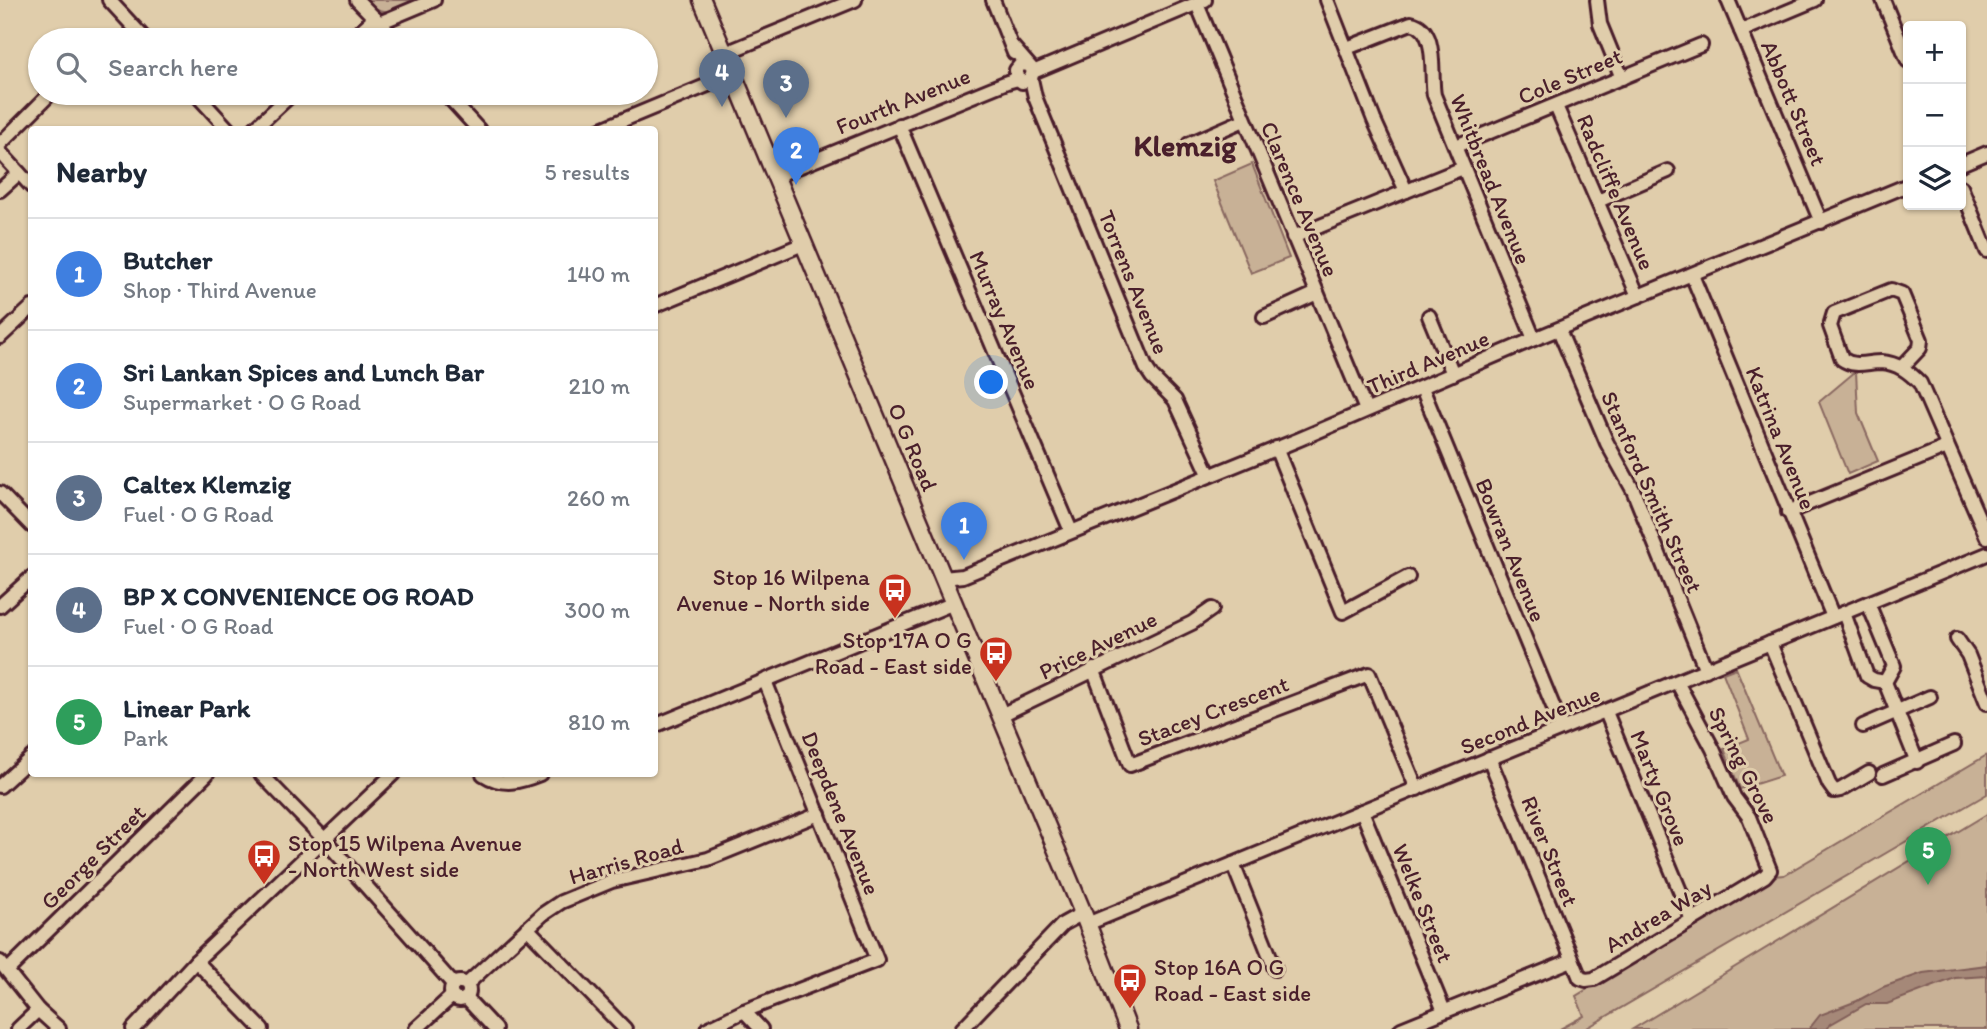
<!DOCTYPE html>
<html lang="en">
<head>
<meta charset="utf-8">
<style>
	body { margin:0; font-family:Itim,sans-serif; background:#f6f6f7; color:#1f2937 }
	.controls { position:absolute; right:21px; top:21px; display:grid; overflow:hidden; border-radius:7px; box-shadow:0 2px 5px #0004 }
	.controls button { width:63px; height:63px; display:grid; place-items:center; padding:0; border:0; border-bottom:2px solid #e0e1e3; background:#fff; color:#1f2937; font:35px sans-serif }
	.you { position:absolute; left:992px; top:383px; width:24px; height:24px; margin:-18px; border:5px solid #fff; border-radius:50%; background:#1a73e8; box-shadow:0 0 0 10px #1a73e833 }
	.badge { display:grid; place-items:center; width:46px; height:46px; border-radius:50%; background:#c8321e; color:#fff; font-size:23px; font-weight:700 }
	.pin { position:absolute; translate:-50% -58px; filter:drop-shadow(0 2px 4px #0008) }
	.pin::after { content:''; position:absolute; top:37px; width:24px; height:21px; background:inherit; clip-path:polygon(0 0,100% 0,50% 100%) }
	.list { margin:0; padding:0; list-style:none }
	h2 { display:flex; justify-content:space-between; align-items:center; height:91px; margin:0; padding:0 28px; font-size:30px }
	h2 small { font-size:23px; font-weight:400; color:#747a83 }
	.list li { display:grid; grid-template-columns:46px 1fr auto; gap:21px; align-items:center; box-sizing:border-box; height:112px; padding:0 28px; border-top:2px solid #e0e1e3 }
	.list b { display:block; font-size:26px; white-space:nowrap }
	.list p { margin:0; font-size:23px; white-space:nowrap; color:#747a83 }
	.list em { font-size:23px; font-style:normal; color:#747a83 }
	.icon { flex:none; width:38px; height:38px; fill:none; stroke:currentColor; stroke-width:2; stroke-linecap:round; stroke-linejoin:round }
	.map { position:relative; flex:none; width:1987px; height:1029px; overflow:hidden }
	.search { position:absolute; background:#fff; box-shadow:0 2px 5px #0004; left:28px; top:28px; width:630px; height:77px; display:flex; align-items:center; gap:18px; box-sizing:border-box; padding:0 24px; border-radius:38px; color:#747a83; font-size:26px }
	.panel { position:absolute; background:#fff; box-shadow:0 2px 5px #0004; left:28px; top:126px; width:630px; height:651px; border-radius:7px }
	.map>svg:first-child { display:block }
</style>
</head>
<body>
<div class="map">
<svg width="1987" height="1029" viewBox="0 0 1987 1029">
	<rect width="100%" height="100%" fill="#e0cdab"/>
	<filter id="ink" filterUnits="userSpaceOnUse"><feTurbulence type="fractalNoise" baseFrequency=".0143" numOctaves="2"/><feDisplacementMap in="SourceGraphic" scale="14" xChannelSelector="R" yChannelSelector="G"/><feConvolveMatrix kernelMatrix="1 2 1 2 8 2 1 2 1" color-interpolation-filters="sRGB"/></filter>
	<g filter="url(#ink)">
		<!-- green -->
		<g fill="#c8b196" stroke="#896860" stroke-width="2">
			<path d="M 365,0 L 417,0 C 395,9 384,20 365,0 Z"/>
			<path d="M 1252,164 L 1289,258 L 1251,273 L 1213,181 Z"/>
			<path d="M 1856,371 L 1858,413 L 1878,461 L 1848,474 L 1819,402 Z"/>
			<path d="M 1736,668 L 1781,776 L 1740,789 L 1724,749 L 1749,739 L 1723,673 Z"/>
			<path d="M 1987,755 L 1987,794 L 1585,1029 L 1560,1029 L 1584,1016 L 1576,996 L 1773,876 L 1784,875 Z"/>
			<path d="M 1987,814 L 1987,1029 L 1633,1029 Z"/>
		</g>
		<!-- water -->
		<path fill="#a58878" stroke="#815e59" stroke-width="2" d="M 1987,965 L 1987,976 L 1955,978 L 1887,1004 L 1866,1004 L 1831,1024 L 1827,1029 L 1809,1029 L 1820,1015 L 1857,1001 L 1883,987 L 1923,973 Z"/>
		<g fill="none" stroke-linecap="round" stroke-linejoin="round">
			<!-- minor casing -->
			<g stroke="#4a1f2b" stroke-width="18">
				<g id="minor">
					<path d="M 109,0 L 146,40"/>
					<path d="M 357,0 L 396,40"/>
					<path d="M 993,0 L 1014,53"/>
					<path d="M 1327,0 L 1374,120 L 1406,191"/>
					<path d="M 1597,0 L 1600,24 L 1622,78"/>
					<path d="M 1728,0 L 1821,222"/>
					<path d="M 1883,0 L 1908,61"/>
					<path d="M 1197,4 L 1366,410"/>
					<path d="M 379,23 L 434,0"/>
					<path d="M 1741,31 L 1815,0"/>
					<path d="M 350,40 L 375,18"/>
					<path d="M 1012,46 L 1033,70 L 1031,79 L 1022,82 L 1017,78 L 1016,70 L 1020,65 L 1026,64"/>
					<path d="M 1347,48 L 1411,23 C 1439,28 1430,75 1434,95 L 1534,339"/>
					<path d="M 723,54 L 855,0"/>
					<path d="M 1033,72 L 1205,0"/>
					<path d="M 1031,79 L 1035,97 L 1146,368 L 1152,377 L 1175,400 L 1209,474"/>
					<path d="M 195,93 L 229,130"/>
					<path d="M 445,93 L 479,130"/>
					<path d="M 1556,106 L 1638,296"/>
					<path d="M 899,125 L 1071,531"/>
					<path d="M 253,130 L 293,93"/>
					<path d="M 599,130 L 732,75"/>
					<path d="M 0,144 L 51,93"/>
					<path d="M 1189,144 L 1244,120"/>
					<path d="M 1456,146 L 1701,45"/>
					<path d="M 0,152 L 32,187"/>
					<path d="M 1961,164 L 1987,153"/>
					<path d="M 776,176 L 1007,82 L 1018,79"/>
					<path d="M 1961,187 L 1987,251"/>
					<path d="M 0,190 L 19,173"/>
					<path d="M 1598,201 L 1668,171"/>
					<path d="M 1293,237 L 1463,168"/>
					<path d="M 1692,275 L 1833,617"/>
					<path d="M 654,306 L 803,244"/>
					<path d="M 1429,316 L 1453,374"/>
					<path d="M 1264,317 L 1317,293"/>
					<path d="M 1559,330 L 1607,443 L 1633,490 L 1706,670"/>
					<path d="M 0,337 L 32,307"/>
					<path d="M 1902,367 L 1920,348 L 1921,340 L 1902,294 L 1891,290 L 1834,313 L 1830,326 L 1842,359 C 1855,368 1867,362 1881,362 C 1898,363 1909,372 1920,383 L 1987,537"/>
					<path d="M 1422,388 L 1562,728"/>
					<path d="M 1276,448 L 1343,612 L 1408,577"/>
					<path d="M 0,493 L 32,526"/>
					<path d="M 1788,512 L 1947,447"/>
					<path d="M 943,578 L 963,576 L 1300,439 L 1534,339 L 1908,185"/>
					<path d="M 1868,603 L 1894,666 L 1885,682"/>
					<path d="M 0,606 L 32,577"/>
					<path d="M 1844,613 L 1867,676 L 1874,680 L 1885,682 L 1917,762"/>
					<path d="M 1957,639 L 1968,655 L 1987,703"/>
					<path d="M 1770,643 L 1829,784 L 1834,791 L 1840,790 L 1869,773"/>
					<path d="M 1093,669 L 1130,765 L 1369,674 L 1417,789"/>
					<path d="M 1606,712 L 1692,920"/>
					<path d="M 1001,715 L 1192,623 L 1212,609"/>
					<path d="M 654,726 L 954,603"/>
					<path d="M 1863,726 L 1930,697"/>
					<path d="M 1489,758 L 1580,978 L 1586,980 L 1594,979 L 1765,876 L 1770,870 L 1749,817 L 1734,797 L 1713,749 L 1677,682"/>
					<path d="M 261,774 L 324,839 L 454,985"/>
					<path d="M 483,774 C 503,787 520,782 540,774"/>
					<path d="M 1883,775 L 1954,744"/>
					<path d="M 0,786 L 32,757"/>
					<path d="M 1362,811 L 1444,1011"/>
					<path d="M 1233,864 L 1275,969"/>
					<path d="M 1087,924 L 1987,554"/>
					<path d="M 527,928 L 625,1029"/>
					<path d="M 196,961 L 262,1029"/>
					<path d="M 0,962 L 38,1010 L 59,1029"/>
					<path d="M 8,970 L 207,774"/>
					<circle cx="460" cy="991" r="9"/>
					<path d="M 467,984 L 543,914 L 561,902 L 612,881 L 708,859 L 819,814"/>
					<path d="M 466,998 L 495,1029"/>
					<path d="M 744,1011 L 761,1029"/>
					<path d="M 18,1029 L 38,1010"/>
					<path d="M 133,1029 L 196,961 L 393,774"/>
					<path d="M 416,1029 L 452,996"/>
					<path d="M 707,1029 L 744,1011 L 877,960 L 765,681"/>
					<path d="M 962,1029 L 1063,924 L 1083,913"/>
					<path d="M 1401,1029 L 1572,960"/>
				</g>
			</g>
			<!-- major casing -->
			<g stroke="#4a1f2b" stroke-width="21">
				<path id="major" d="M 702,0 L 1083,913 L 1128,1029"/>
			</g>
			<!-- minor -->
			<use href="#minor" stroke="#e0cdab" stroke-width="12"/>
			<!-- major -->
			<use href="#major" stroke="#e0cdab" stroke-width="16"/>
		</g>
	</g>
	<!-- icons -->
	<defs>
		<g id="bus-pin" transform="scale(1.75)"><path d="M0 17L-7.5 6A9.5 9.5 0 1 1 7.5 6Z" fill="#c8321e" stroke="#e0cdab"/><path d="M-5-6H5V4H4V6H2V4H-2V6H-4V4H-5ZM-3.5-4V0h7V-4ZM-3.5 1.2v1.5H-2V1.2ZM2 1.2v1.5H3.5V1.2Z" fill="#fff"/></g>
	</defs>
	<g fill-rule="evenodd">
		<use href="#bus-pin" x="895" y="590"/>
		<use href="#bus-pin" x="996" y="653"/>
		<use href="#bus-pin" x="264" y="856"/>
		<use href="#bus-pin" x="1130" y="980"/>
	</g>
	<g text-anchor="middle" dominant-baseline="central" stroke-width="6" stroke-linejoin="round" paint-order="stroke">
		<!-- street labels -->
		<g font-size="23" fill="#4a1f2b" stroke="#e0cdab">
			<text transform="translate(1570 76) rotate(-23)">Cole Street</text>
			<text transform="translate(903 101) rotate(-22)">Fourth Avenue</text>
			<text transform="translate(1794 103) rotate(67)">Abbott Street</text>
			<text transform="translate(1491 179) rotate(68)">Whitbread Avenue</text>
			<text transform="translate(1616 192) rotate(67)">Radcliffe Avenue</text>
			<text transform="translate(1300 199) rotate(67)">Clarence Avenue</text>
			<text transform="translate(1134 282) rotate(68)">Torrens Avenue</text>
			<text transform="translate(1005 320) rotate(67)">Murray Avenue</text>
			<text transform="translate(1428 362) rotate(-23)">Third Avenue</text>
			<text transform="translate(1781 438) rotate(68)">Katrina Avenue</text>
			<text transform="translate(913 447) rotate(67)">O G Road</text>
			<text transform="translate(1652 492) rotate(66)">Stanford Smith Street</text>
			<text transform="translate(1511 550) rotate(68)">Bowran Avenue</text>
			<text transform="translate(1098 645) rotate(-26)">Price Avenue</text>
			<text transform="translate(1213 711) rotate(-21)">Stacey Crescent</text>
			<text transform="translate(1530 720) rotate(-22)">Second Avenue</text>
			<text transform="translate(1744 765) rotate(63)">Spring Grove</text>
			<text transform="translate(1660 788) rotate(68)">Marty Grove</text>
			<text transform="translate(841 813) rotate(68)">Deepdene Avenue</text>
			<text transform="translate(1550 851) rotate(68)">River Street</text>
			<text transform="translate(93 857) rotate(-45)">George Street</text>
			<text transform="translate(626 861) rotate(-16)">Harris Road</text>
			<text transform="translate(1423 903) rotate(68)">Welke Street</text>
			<text transform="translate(1658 916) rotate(-31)">Andrea Way</text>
		</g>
		<!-- poi labels -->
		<g font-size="23" fill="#4a1f2b" stroke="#e0cdab" text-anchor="end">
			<text x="870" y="577">Stop 16 Wilpena<tspan x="870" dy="26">Avenue - North side</tspan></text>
			<text x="972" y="640">Stop 17A O G<tspan x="972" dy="26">Road - East side</tspan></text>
			<text x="288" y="843" text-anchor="start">Stop 15 Wilpena Avenue<tspan x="288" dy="26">- North West side</tspan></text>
			<text x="1154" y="967" text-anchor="start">Stop 16A O G<tspan x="1154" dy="26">Road - East side</tspan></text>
		</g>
		<!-- district labels -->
		<g font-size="30" font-weight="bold" fill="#4a1f2b" stroke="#e0cdab">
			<text x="1185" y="145">Klemzig</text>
		</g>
	</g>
</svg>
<div class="controls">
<button>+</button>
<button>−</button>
<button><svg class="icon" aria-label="layers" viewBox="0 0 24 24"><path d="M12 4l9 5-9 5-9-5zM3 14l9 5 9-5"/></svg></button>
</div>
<div class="you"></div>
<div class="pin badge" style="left:964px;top:560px;background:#3f7fe0">1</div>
<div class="pin badge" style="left:796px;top:185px;background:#3f7fe0">2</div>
<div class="pin badge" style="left:786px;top:118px;background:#5c6f8a">3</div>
<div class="pin badge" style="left:722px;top:107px;background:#5c6f8a">4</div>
<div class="pin badge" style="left:1928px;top:885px;background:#2e9e5b">5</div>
<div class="search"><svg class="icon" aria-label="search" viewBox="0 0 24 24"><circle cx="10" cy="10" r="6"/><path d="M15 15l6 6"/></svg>Search here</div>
<section class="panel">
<h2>Nearby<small>5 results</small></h2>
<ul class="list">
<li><span class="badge" style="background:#3f7fe0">1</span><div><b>Butcher</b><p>Shop · Third Avenue</p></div><em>140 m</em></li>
<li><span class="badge" style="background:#3f7fe0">2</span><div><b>Sri Lankan Spices and Lunch Bar</b><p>Supermarket · O G Road</p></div><em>210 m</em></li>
<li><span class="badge" style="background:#5c6f8a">3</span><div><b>Caltex Klemzig</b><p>Fuel · O G Road</p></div><em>260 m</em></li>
<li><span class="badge" style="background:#5c6f8a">4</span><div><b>BP X CONVENIENCE OG ROAD</b><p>Fuel · O G Road</p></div><em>300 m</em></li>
<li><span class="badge" style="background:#2e9e5b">5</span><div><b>Linear Park</b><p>Park</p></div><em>810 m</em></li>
</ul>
</section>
</div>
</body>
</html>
